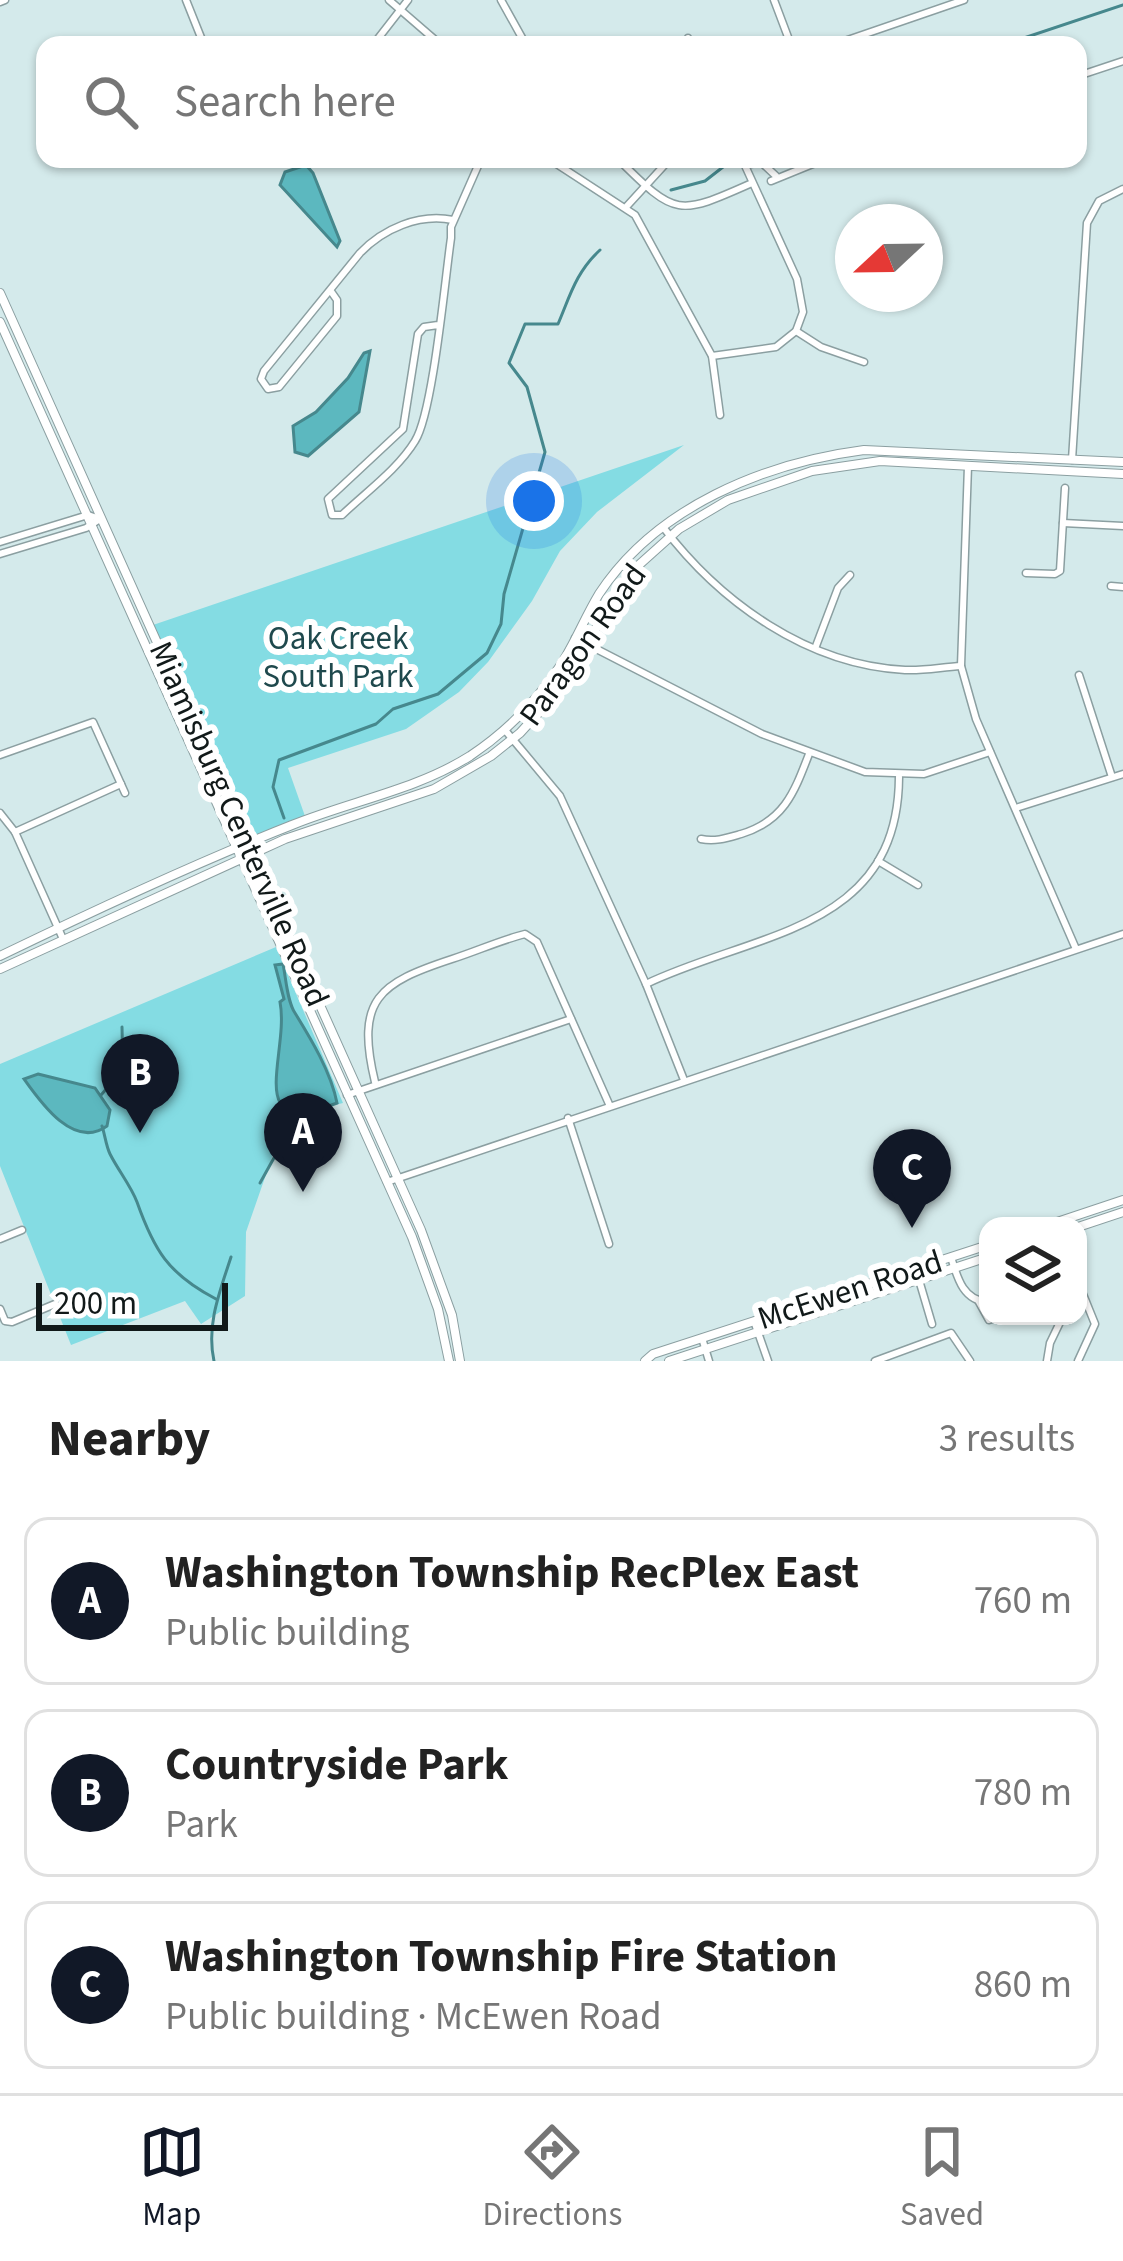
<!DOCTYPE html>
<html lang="en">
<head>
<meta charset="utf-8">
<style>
	body { margin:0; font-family:"Source Sans 3",sans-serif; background:#f6f6f6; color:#222 }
	.controls { position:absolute; right:36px; bottom:36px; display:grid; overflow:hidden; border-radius:24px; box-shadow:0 3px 9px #0004 }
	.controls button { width:108px; height:108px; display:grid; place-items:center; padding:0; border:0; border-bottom:3px solid #e0e0e0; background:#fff; color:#222; font:60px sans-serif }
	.compass { position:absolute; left:835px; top:204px; width:108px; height:108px; border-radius:50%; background:#fff; box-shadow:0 3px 9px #0004; rotate:248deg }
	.scale { position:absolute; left:36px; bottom:30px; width:192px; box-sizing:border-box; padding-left:12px; border:6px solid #111919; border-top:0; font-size:33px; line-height:42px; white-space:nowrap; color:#111919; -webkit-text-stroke:9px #fff; paint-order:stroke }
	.you { position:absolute; left:534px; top:501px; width:42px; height:42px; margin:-30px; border:9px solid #fff; border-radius:50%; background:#1a73e8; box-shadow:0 0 0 18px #1a73e833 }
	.badge { display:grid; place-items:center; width:78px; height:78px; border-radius:50%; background:#111827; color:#fff; font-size:39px; font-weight:700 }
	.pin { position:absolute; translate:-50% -99px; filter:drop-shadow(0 3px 6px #0008) }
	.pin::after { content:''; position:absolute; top:63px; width:42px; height:36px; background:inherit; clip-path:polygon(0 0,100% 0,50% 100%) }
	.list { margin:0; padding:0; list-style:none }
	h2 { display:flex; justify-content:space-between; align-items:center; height:156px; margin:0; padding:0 48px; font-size:51px }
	h2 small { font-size:39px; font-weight:400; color:#767676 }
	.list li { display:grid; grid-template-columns:78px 1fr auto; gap:36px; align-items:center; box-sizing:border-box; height:168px; margin:0 24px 24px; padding:0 24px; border:3px solid #e0e0e0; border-radius:24px }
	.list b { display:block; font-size:45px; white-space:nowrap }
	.list p { margin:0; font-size:39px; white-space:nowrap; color:#767676 }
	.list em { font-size:39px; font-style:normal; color:#767676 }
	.icon { flex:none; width:66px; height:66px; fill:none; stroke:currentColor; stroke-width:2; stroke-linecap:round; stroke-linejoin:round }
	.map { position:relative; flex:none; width:1123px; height:1361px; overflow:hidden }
	.search { position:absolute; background:#fff; box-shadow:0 3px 9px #0004; left:36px; right:36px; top:36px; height:132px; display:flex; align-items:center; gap:30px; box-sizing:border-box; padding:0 42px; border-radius:24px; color:#767676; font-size:45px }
	.sheet { height:732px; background:#fff }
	nav { display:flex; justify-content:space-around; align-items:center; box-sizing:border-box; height:168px; border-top:3px solid #e0e0e0; background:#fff; font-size:33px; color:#767676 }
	nav a { display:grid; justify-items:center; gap:6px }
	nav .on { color:#111827 }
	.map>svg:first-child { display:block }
</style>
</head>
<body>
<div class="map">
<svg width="1123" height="1361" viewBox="0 0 1123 1361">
	<rect width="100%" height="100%" fill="#d4eaeb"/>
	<!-- green -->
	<g fill="#84dce3">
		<path d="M 684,445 L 597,512 L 560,551 L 532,601 L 488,662 L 459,692 L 406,729 L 288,768 L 306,819 L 247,844 L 150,626 Z"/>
		<path d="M 276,947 L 343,1103 L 286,1117 L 246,1232 L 245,1296 L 201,1324 L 185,1301 L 71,1345 L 0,1166 L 0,1064 Z"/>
	</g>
	<!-- water -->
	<g fill="#5cb8bf" stroke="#46888d" stroke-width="3">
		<path d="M 306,165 L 313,173 L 340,241 L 337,247 L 280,185 L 285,172 Z"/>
		<path d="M 370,351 L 359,412 L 308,456 L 295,452 L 293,426 L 316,412 L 348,378 L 364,353 Z"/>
		<path d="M 283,964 C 286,978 287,1001 295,1013 C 311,1039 331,1072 337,1103 C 241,1141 290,1054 280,1002 L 284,999 L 275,965 Z"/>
		<path d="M 38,1074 L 95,1088 L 110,1110 L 107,1126 C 74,1150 41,1103 24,1079 Z"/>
	</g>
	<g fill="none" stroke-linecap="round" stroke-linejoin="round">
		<!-- stream -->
		<g stroke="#46888d" stroke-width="3">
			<path d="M 1003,45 L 1123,5"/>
			<path d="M 671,190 L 705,181 L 732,160"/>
			<path d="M 284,818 L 273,787 L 279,760 L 376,724 L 393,709 L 438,694 L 487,653 L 501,624 L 504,594 L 545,452 L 527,387 L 509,363 L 525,324 L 558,324 C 570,296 576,272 600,250"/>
			<path d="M 101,1095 L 123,1070 L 122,1027"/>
			<path d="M 102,1126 C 105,1135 106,1146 110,1154 C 118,1170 131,1186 137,1202 C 154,1250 168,1274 216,1299"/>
			<path d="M 260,1183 L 290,1129"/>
			<path d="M 214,1361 C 206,1325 220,1291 231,1257"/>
		</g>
		<!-- minor casing -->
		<g stroke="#8b9fa1" stroke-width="9">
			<g id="minor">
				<path d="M 186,0 L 204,45"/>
				<path d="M 389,0 L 441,45"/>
				<path d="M 501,0 L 526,45"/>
				<path d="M 774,0 L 791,45"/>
				<path d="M 0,2 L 5,0"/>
				<path d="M 688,38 L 691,45"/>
				<path d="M 373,45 L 408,0"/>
				<path d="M 833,45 L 964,0"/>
				<path d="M 1078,76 L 1123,61"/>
				<path d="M 549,159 L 635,215 L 712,356 L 720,415"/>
				<path d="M 618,159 C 676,217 678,216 752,183"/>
				<path d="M 745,165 L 761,162 L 776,176"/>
				<path d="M 771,181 L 825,159"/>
				<path d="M 627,206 L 670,159"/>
				<path d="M 330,290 L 337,300 L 337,316 L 279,387 L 268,389 L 261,379 L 264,371 L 360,253 C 383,229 419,213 453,220"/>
				<path d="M 438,325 L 424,327 L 418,334 L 403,429 L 328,499 L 332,515 L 342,515 C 366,492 398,469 415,441 C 433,413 445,279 451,238 L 451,227 L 481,159"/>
				<path d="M 796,331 L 821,347 L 864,362"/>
				<path d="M 712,356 L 776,347 L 796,331 L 803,312 L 797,279 L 742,159"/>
				<path d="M 1072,460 L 1087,223 L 1099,201 L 1123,189"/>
				<path d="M 968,466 L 961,666 L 976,719 L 1076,949"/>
				<path d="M 1063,523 L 1123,526"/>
				<path d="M 663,527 C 720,602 807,665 905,670 C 924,671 942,667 961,666"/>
				<path d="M 0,542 L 88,515 L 100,519"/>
				<path d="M 0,554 L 86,528 L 100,519"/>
				<path d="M 1026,573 L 1055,574 L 1060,571 L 1065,488"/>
				<path d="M 1111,586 L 1123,587"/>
				<path d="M 575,638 L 762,734 L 865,772 L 924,774 L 990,752"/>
				<path d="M 816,646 L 838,588 L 850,575"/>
				<path d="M 1079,675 L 1112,777"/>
				<path d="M 505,730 L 560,796 L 646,984 L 684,1080"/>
				<path d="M 0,755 L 93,722 L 125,793"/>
				<path d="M 1016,808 L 1123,774"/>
				<path d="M 0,813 L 15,832 L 63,939"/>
				<path d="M 15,832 L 121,784"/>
				<path d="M 701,839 C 715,842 727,838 741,834 C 784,821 794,793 809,754"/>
				<path d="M 878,861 L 918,885"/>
				<path d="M 646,984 C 754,932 898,932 899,777"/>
				<path d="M 375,1082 C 355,999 379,983 452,959 C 477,951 501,940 525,934 L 537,942 L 609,1104"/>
				<path d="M 347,1095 L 571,1019"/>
				<path d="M 568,1118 L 609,1244"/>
				<path d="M 387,1182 L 1123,934"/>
				<path d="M 0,1239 L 22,1230"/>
				<path d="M 951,1257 C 957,1277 963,1301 988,1302"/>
				<path d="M 919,1280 L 932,1324"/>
				<path d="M 1078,1282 L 1095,1324 L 1078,1361"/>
				<path d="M 979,1302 L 989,1320 L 1002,1316"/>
				<path d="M 0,1309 L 5,1321 L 12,1322 L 55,1304"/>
				<path d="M 754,1321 L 768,1361"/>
				<path d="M 702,1338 L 709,1361"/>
				<path d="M 875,1361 L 951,1333 L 970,1361"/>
				<path d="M 1047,1361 L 1050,1343 L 1063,1316"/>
			</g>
		</g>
		<!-- tertiary casing -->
		<g stroke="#8b9fa1" stroke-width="10">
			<g id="tertiary">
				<path d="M 0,956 C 95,910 193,864 292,825 C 351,801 416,790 470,756 C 506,732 536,702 560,666 C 575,643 585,617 599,594 C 656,507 764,463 864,450 L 1123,462"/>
				<path d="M 0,969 L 285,839 L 434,789 L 491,756 L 520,733 L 553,697 L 631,572 L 679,529 L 728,500 L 812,471 L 880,461 L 1123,474"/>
				<path d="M 1045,1226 L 1123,1200"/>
				<path d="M 1078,1227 L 1123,1212"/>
				<path d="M 645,1361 L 653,1354 L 988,1245"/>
				<path d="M 669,1361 L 988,1257"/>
			</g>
		</g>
		<!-- secondary casing -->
		<g stroke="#8b9fa1" stroke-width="10">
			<g id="secondary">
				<path d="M 0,293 L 421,1230 L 452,1315 L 460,1361"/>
				<path d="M 0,322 L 412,1237 L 438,1309 L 449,1361"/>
			</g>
		</g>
		<!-- minor -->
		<use href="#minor" stroke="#fff" stroke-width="6"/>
		<!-- tertiary -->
		<use href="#tertiary" stroke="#fff" stroke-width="8"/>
		<!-- secondary -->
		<use href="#secondary" stroke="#fff" stroke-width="8"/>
	</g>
	<g text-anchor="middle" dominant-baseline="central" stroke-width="12" stroke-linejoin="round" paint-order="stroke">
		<!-- park labels -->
		<g font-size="33" fill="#1f494d" stroke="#fff">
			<text x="338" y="638">Oak Creek<tspan x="338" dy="38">South Park</tspan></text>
		</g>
		<!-- street labels -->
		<g font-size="33" fill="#111919" stroke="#fff">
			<text transform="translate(583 645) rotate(-54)">Paragon Road</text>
			<text transform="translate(239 824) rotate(66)">Miamisburg Centerville Road</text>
			<text transform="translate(850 1290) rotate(-18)">McEwen Road</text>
		</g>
	</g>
</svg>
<div class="controls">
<button><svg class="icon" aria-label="layers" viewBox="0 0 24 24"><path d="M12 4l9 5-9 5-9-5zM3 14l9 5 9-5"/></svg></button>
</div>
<svg class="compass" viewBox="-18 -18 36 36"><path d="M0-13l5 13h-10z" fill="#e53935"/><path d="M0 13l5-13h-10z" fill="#767676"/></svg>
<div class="scale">200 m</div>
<div class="you"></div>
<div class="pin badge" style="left:303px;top:1192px">A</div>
<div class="pin badge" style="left:140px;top:1133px">B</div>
<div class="pin badge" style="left:912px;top:1228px">C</div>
<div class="search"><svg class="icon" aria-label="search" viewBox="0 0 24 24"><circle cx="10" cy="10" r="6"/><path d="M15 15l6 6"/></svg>Search here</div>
</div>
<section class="sheet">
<h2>Nearby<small>3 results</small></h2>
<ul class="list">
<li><span class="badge">A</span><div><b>Washington Township RecPlex East</b><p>Public building</p></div><em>760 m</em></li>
<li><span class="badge">B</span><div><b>Countryside Park</b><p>Park</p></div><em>780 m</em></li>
<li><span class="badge">C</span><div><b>Washington Township Fire Station</b><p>Public building · McEwen Road</p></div><em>860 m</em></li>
</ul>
</section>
<nav>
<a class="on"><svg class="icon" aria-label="map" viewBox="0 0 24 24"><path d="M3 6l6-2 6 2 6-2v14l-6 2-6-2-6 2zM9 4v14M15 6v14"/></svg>Map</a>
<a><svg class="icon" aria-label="directions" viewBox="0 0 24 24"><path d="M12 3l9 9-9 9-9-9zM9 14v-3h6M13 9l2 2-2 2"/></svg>Directions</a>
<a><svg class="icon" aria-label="saved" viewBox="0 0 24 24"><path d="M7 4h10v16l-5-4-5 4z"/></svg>Saved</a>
</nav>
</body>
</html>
